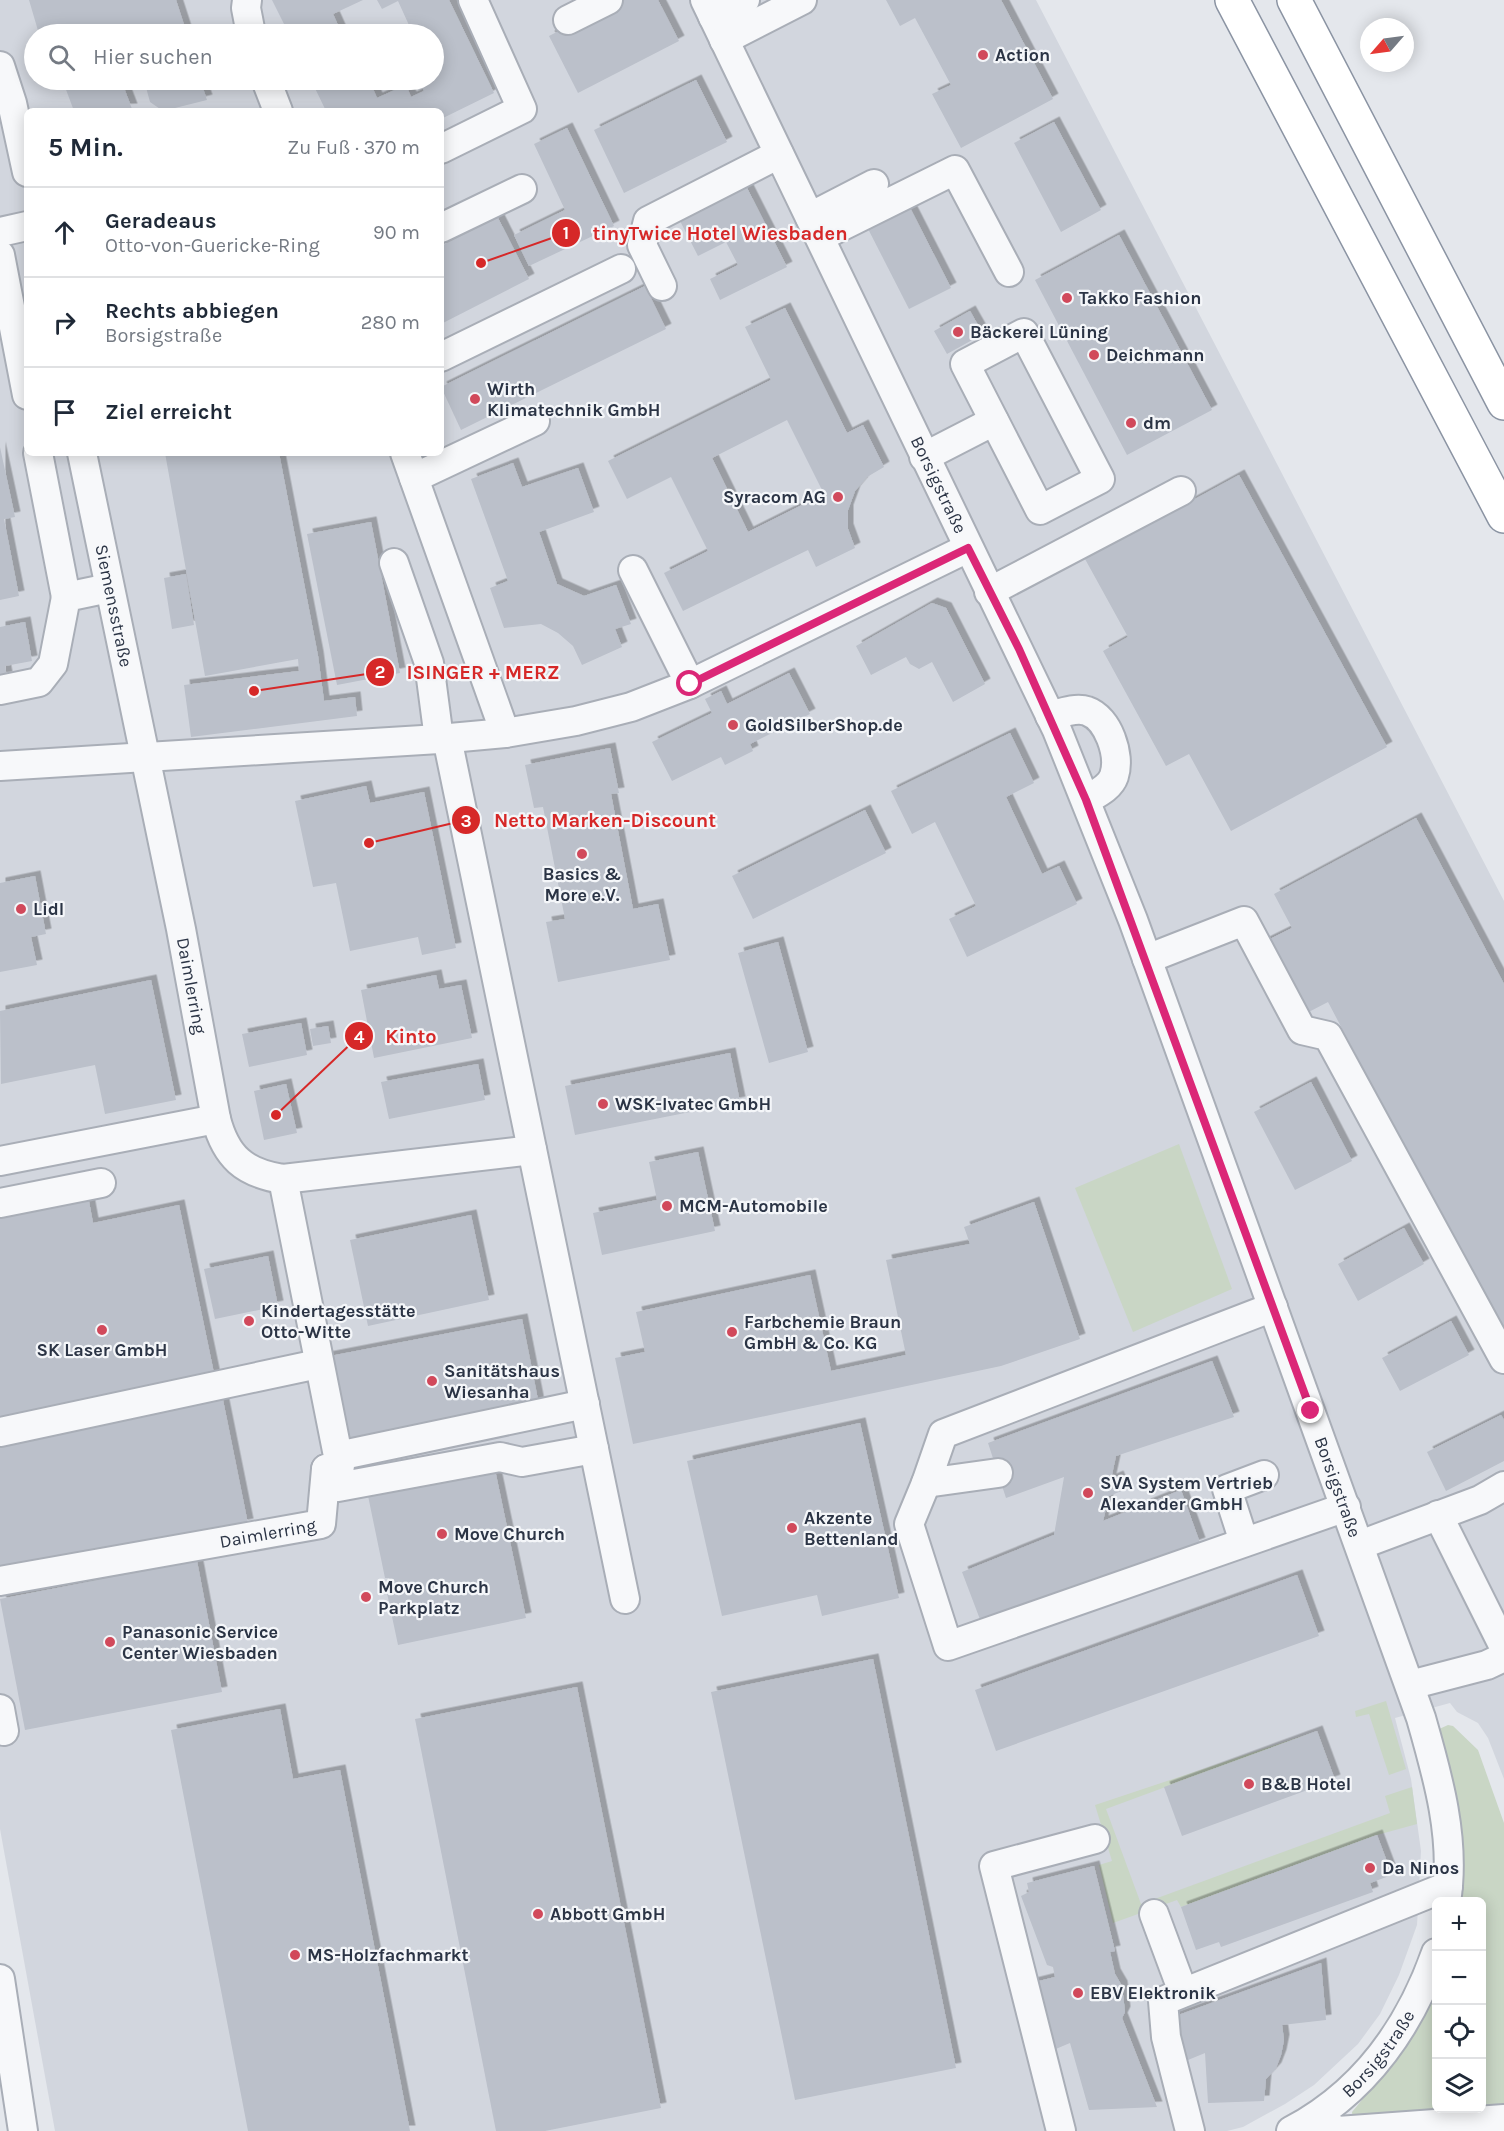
<!DOCTYPE html>
<html lang="de">
<head>
<meta charset="utf-8">
<style>
	body { margin:0; font-family:Karla,sans-serif; background:#f6f6f7; color:#1f2937 }
	.controls { position:absolute; right:18px; bottom:18px; display:grid; overflow:hidden; border-radius:9px; box-shadow:0 3px 15px #0003 }
	.controls button { width:54px; height:54px; display:grid; place-items:center; padding:0; border:0; border-bottom:2px solid #e0e1e3; background:#fff; color:#1f2937; font:30px sans-serif }
	.compass { position:absolute; left:1360px; top:18px; width:54px; height:54px; border-radius:50%; background:#fff; box-shadow:0 3px 15px #0003; rotate:242deg }
	.stop { position:absolute; width:18px; height:18px; margin:-14px; border:4px solid #db2777; border-radius:50%; background:#fff }
	.stop.end { background:#db2777; border-color:#fff; box-shadow:0 2px 6px #0008 }
	.list { margin:0; padding:0; list-style:none }
	h2 { display:flex; justify-content:space-between; align-items:center; height:78px; margin:0; padding:0 24px; font-size:26px }
	h2 small { font-size:20px; font-weight:400; color:#747a83 }
	.list li { display:grid; grid-template-columns:39px 1fr auto; gap:18px; align-items:center; box-sizing:border-box; height:90px; padding:0 24px; border-top:2px solid #e0e1e3 }
	.list b { display:block; font-size:22px; white-space:nowrap }
	.list p { margin:0; font-size:20px; white-space:nowrap; color:#747a83 }
	.list em { font-size:20px; font-style:normal; color:#747a83 }
	.icon { flex:none; width:33px; height:33px; fill:none; stroke:currentColor; stroke-width:2; stroke-linecap:round; stroke-linejoin:round }
	.map { position:relative; flex:none; width:1504px; height:2131px; overflow:hidden }
	.search { position:absolute; background:#fff; box-shadow:0 3px 15px #0003; left:24px; top:24px; width:420px; height:66px; display:flex; align-items:center; gap:15px; box-sizing:border-box; padding:0 21px; border-radius:33px; color:#747a83; font-size:22px }
	.panel { position:absolute; background:#fff; box-shadow:0 3px 15px #0003; left:24px; top:108px; width:420px; height:348px; border-radius:9px }
	.map>svg:first-child { display:block }
</style>
</head>
<body>
<div class="map">
<svg width="1504" height="2131" viewBox="0 0 1504 2131">
	<defs>
		<filter id="shadow"><feDropShadow dx="5.5" dy="-5.5" stdDeviation="0" flood-color="#0004"/></filter>
	</defs>
	<rect width="100%" height="100%" fill="#e4e7ec"/>
	<!-- built -->
	<path fill="#d2d6de" fill-rule="evenodd" d="M 0,0 L 1036,0 L 1504,901 L 1504,1779 L 1488,1738 L 1478,1723 L 1457,1712 L 1450,1703 L 1395,1718 L 1411,1779 L 1421,1851 L 1417,1925 L 1399,1975 L 1380,2014 L 1358,2044 L 1314,2085 L 1285,2104 L 1243,2127 L 1227,2131 L 55,2131 L 0,1829 ZM 34,34 L 434,34 L 434,80 L 34,80 ZM 27,111 L 441,111 L 441,453 L 27,453 Z"/>
	<!-- green -->
	<g fill="#c9d6c5">
		<path d="M 1179,1144 L 1232,1289 L 1133,1332 L 1075,1188 Z"/>
		<path d="M 1386,1701 L 1406,1769 L 1389,1775 L 1369,1714 L 1356,1717 L 1355,1711 Z"/>
		<path d="M 1448,1725 L 1453,1726 L 1478,1750 L 1504,1823 L 1504,2105 L 1482,2107 L 1482,1902 L 1456,1901 L 1437,1730 Z"/>
		<path d="M 1317,1731 L 1106,1809 L 1141,1904 L 1390,1813 L 1385,1796 L 1412,1787 L 1417,1824 L 1377,1835 L 1181,1907 L 1177,1900 L 1113,1923 L 1099,1865 L 1112,1861 L 1095,1805 Z"/>
		<path d="M 1436,1984 L 1436,2108 L 1470,2109 L 1353,2122 L 1352,2112 L 1382,2076 Z"/>
	</g>
	<!-- building -->
	<g fill="#bbc0ca" fill-rule="evenodd" filter="url(#shadow)">
		<path d="M 29,0 L 176,0 L 187,34 L 152,34 L 151,32 L 142,34 L 39,34 Z"/>
		<path d="M 272,0 L 363,0 L 333,14 L 342,34 L 289,34 Z"/>
		<path d="M 377,0 L 449,0 L 494,93 L 441,119 L 441,111 L 326,111 L 311,80 L 369,80 L 377,98 L 406,85 L 411,97 L 424,91 L 418,80 L 434,80 L 434,34 L 413,34 L 398,1 L 382,9 Z"/>
		<path d="M 619,0 L 658,0 L 679,41 L 578,93 L 549,36 Z"/>
		<path d="M 886,0 L 1001,0 L 1053,99 L 961,148 L 932,94 L 951,85 L 915,18 L 900,26 Z"/>
		<path d="M 85,80 L 121,80 L 132,109 L 74,111 L 65,87 Z"/>
		<path d="M 144,80 L 200,80 L 207,100 L 163,111 L 150,102 Z"/>
		<path d="M 696,80 L 727,142 L 624,193 L 594,130 Z"/>
		<path d="M 1054,122 L 1101,210 L 1061,232 L 1014,143 Z"/>
		<path d="M 567,128 L 614,226 L 529,266 L 514,235 L 565,210 L 534,144 Z"/>
		<path d="M 745,184 L 787,267 L 720,300 L 710,279 L 738,265 L 726,242 L 698,256 L 678,217 Z"/>
		<path d="M 906,200 L 951,288 L 909,309 L 864,221 Z"/>
		<path d="M 498,218 L 529,279 L 441,324 L 441,246 Z"/>
		<path d="M 1119,235 L 1212,410 L 1127,455 L 1035,280 Z"/>
		<path d="M 645,286 L 666,329 L 461,430 L 441,387 Z"/>
		<path d="M 785,308 L 847,433 L 863,425 L 884,467 L 867,477 L 855,491 L 848,510 L 848,529 L 855,548 L 816,567 L 808,550 L 683,611 L 664,573 L 708,551 L 671,477 L 627,499 L 608,461 L 771,380 L 745,327 ZM 787,420 L 824,494 L 748,532 L 712,458 Z"/>
		<path d="M 970,311 L 983,334 L 947,354 L 934,331 Z"/>
		<path d="M 0,447 L 15,517 L 4,519 L 19,596 L 0,600 Z"/>
		<path d="M 165,453 L 279,453 L 318,656 L 324,701 L 355,697 L 357,716 L 191,737 L 184,685 L 299,671 L 298,659 L 205,676 Z"/>
		<path d="M 513,463 L 522,487 L 578,468 L 594,512 L 539,532 L 557,584 L 584,596 L 616,585 L 631,624 L 615,629 L 622,647 L 582,665 L 573,646 L 558,633 L 541,624 L 504,628 L 490,588 L 508,581 L 471,479 Z"/>
		<path d="M 1239,475 L 1387,747 L 1231,831 L 1189,754 L 1166,766 L 1103,651 L 1128,637 L 1085,559 Z"/>
		<path d="M 371,522 L 400,673 L 337,685 L 307,534 Z"/>
		<path d="M 186,574 L 194,625 L 172,629 L 164,578 Z"/>
		<path d="M 932,603 L 946,608 L 985,684 L 953,702 L 932,662 L 919,669 L 910,664 L 906,657 L 871,675 L 856,646 Z"/>
		<path d="M 25,622 L 32,661 L 5,666 L 7,677 L 0,678 L 0,627 Z"/>
		<path d="M 789,673 L 810,714 L 750,744 L 753,751 L 725,765 L 721,757 L 672,781 L 652,742 L 712,713 L 705,699 L 721,691 L 727,704 Z"/>
		<path d="M 1010,733 L 1034,783 L 1006,797 L 1042,874 L 1059,866 L 1077,904 L 967,957 L 949,919 L 976,906 L 935,822 L 912,834 L 891,791 Z"/>
		<path d="M 610,748 L 619,793 L 611,794 L 633,909 L 658,904 L 670,960 L 558,982 L 546,922 L 565,919 L 543,807 L 534,808 L 525,765 Z"/>
		<path d="M 366,786 L 370,803 L 424,792 L 456,948 L 422,955 L 418,937 L 350,951 L 336,883 L 313,887 L 295,801 Z"/>
		<path d="M 865,810 L 886,853 L 753,919 L 732,876 Z"/>
		<path d="M 1416,818 L 1504,984 L 1504,1335 L 1328,1002 L 1301,1016 L 1262,943 L 1292,928 L 1274,894 Z"/>
		<path d="M 35,876 L 46,934 L 31,937 L 37,965 L 0,972 L 0,883 Z"/>
		<path d="M 778,942 L 808,1052 L 769,1063 L 738,953 Z"/>
		<path d="M 436,975 L 439,989 L 461,985 L 472,1038 L 374,1058 L 361,990 Z"/>
		<path d="M 151,980 L 176,1100 L 105,1114 L 95,1065 L 1,1084 L 0,1011 Z"/>
		<path d="M 301,1023 L 307,1055 L 249,1067 L 242,1034 Z"/>
		<path d="M 328,1026 L 331,1043 L 313,1046 L 310,1029 Z"/>
		<path d="M 730,1053 L 740,1102 L 575,1135 L 565,1086 Z"/>
		<path d="M 478,1064 L 485,1100 L 389,1119 L 381,1082 Z"/>
		<path d="M 1311,1082 L 1352,1161 L 1295,1190 L 1254,1112 Z"/>
		<path d="M 286,1084 L 297,1133 L 264,1140 L 254,1091 Z"/>
		<path d="M 698,1152 L 715,1231 L 602,1255 L 593,1213 L 657,1200 L 649,1162 Z"/>
		<path d="M 88,1196 L 93,1223 L 179,1205 L 215,1378 L 0,1422 L 0,1214 Z"/>
		<path d="M 1034,1202 L 1080,1339 L 1001,1366 L 633,1444 L 615,1358 L 645,1352 L 636,1312 L 810,1275 L 831,1371 L 906,1355 L 886,1260 L 970,1244 L 964,1227 Z"/>
		<path d="M 471,1215 L 489,1300 L 368,1326 L 350,1240 Z"/>
		<path d="M 1404,1228 L 1424,1264 L 1358,1301 L 1338,1264 Z"/>
		<path d="M 268,1256 L 278,1306 L 215,1319 L 204,1269 Z"/>
		<path d="M 522,1319 L 539,1405 L 341,1443 L 325,1357 Z"/>
		<path d="M 1451,1321 L 1469,1355 L 1400,1391 L 1382,1358 Z"/>
		<path d="M 1212,1361 L 1234,1417 L 1116,1456 L 1111,1479 L 1118,1476 L 1124,1490 L 1109,1496 L 1103,1521 L 1181,1490 L 1200,1543 L 981,1622 L 962,1572 L 1054,1535 L 1064,1477 L 1006,1498 L 988,1443 Z"/>
		<path d="M 223,1400 L 248,1524 L 0,1573 L 0,1444 Z"/>
		<path d="M 1501,1415 L 1504,1420 L 1504,1461 L 1446,1491 L 1427,1452 Z"/>
		<path d="M 860,1423 L 899,1598 L 822,1616 L 817,1595 L 722,1616 L 687,1461 Z"/>
		<path d="M 494,1465 L 526,1618 L 398,1645 L 387,1593 L 392,1592 L 389,1578 L 385,1578 L 367,1491 Z"/>
		<path d="M 197,1561 L 222,1692 L 25,1730 L 0,1599 Z"/>
		<path d="M 1297,1575 L 1319,1636 L 996,1751 L 975,1690 Z"/>
		<path d="M 873,1659 L 956,2068 L 795,2100 L 711,1692 Z"/>
		<path d="M 577,1687 L 661,2108 L 545,2131 L 496,2131 L 415,1719 Z"/>
		<path d="M 280,1709 L 293,1779 L 340,1770 L 410,2131 L 248,2131 L 171,1730 Z"/>
		<path d="M 1317,1731 L 1335,1780 L 1182,1836 L 1164,1787 Z"/>
		<path d="M 1377,1835 L 1392,1875 L 1370,1883 L 1373,1892 L 1221,1947 L 1219,1942 L 1196,1950 L 1181,1907 Z"/>
		<path d="M 1094,1866 L 1115,1951 L 1110,1952 L 1115,1974 L 1122,1986 L 1125,2012 L 1122,2018 L 1157,2107 L 1089,2110 L 1070,2043 L 1051,2051 L 1031,1983 L 1055,1977 L 1053,1967 L 1047,1965 L 1021,1896 L 1029,1892 L 1027,1883 Z"/>
		<path d="M 1321,1963 L 1326,2020 L 1282,2025 L 1284,2040 L 1281,2055 L 1276,2068 L 1266,2079 L 1264,2101 L 1208,2103 L 1205,2053 L 1188,2060 L 1173,2017 Z"/>
	</g>
	<g fill="none" stroke-linecap="round" stroke-linejoin="round">
		<!-- minor casing -->
		<g stroke="#a9aeb7" stroke-width="32">
			<g id="minor">
				<path d="M 247,0 L 246,8 L 251,34"/>
				<path id="s1" d="M 705,0 L 1057,730 L 1133,920 L 1421,1718 C 1438,1777 1456,1840 1446,1902"/>
				<path d="M 713,17 L 745,0"/>
				<path d="M 568,20 L 608,0"/>
				<path d="M 724,40 L 802,0"/>
				<path d="M 0,66 L 12,103 L 27,172"/>
				<path d="M 266,80 L 278,111"/>
				<path d="M 441,149 L 522,109 L 473,0"/>
				<path d="M 810,217 L 874,184"/>
				<path d="M 441,228 L 522,189"/>
				<path d="M 0,232 L 27,226"/>
				<path d="M 820,237 L 955,170 L 1009,272"/>
				<path d="M 0,255 L 27,395"/>
				<path d="M 662,286 L 642,245 L 648,221 L 779,154"/>
				<path d="M 1024,333 L 1100,479 L 1040,510 L 965,364 Z"/>
				<path d="M 441,357 L 621,269"/>
				<path d="M 38,453 L 66,597"/>
				<path id="s2" d="M 82,453 L 181,929 L 216,1119 C 226,1157 244,1173 283,1179 L 532,1150"/>
				<path d="M 405,453 L 505,733"/>
				<path d="M 924,457 L 994,421"/>
				<path d="M 414,478 L 535,421"/>
				<path d="M 394,563 L 429,663 L 439,739"/>
				<path d="M 633,570 L 690,684"/>
				<path d="M 989,592 L 1181,491"/>
				<path d="M 0,690 L 39,682 L 53,664 L 66,597 L 109,588"/>
				<path d="M 1050,716 C 1061,713 1076,707 1087,711 C 1108,718 1121,755 1114,776 C 1110,788 1096,794 1086,800"/>
				<path d="M 447,738 L 625,1599"/>
				<path d="M 0,766 L 439,739 L 505,733 L 576,721 L 631,707 L 690,684 L 968,548"/>
				<path d="M 1147,959 L 1244,921 L 1302,1030 L 1328,1036 L 1504,1359"/>
				<path d="M 0,1161 L 216,1119"/>
				<path d="M 0,1203 L 101,1183"/>
				<path d="M 0,1432 L 318,1364"/>
				<path d="M 338,1456 L 585,1404"/>
				<path d="M 326,1469 L 338,1487 L 500,1457 L 522,1462 L 594,1449"/>
				<path d="M 998,1473 L 926,1483 L 943,1434 L 1273,1307"/>
				<path d="M 926,1483 L 909,1524 L 948,1646 L 1346,1507"/>
				<path d="M 1438,1515 L 1504,1647"/>
				<path d="M 1244,1542 L 1227,1489 L 1264,1475"/>
				<path d="M 1360,1545 L 1480,1500 L 1504,1486"/>
				<path id="s3" d="M 0,1581 L 321,1524 L 326,1469 L 340,1466 L 283,1179"/>
				<path d="M 1410,1685 L 1487,1665 L 1504,1657"/>
				<path d="M 0,1709 L 4,1731"/>
				<path d="M 1154,1914 L 1183,1992"/>
				<path d="M 0,1979 L 23,2131"/>
				<path d="M 1315,2118 L 1338,2131 L 1504,2119"/>
				<path d="M 1061,2131 L 994,1866 L 1095,1839"/>
				<path d="M 1190,2131 L 1166,2037 L 1163,2001 L 1448,1886"/>
				<path id="s4" d="M 1291,2131 C 1363,2093 1409,2029 1436,1953"/>
			</g>
		</g>
		<!-- highway casing -->
		<g stroke="#8b94a3" stroke-width="36">
			<g id="highway">
				<path d="M 1232,0 L 1504,516"/>
				<path d="M 1294,0 L 1504,403"/>
			</g>
		</g>
		<!-- minor -->
		<use href="#minor" stroke="#f7f8fa" stroke-width="28"/>
		<!-- highway -->
		<use href="#highway" stroke="#fff" stroke-width="33"/>
	</g>
	<g fill="none" stroke-linecap="round" stroke-linejoin="round">
		<!-- route -->
		<path stroke="#db2777" stroke-width="8" d="M 690,684 L 968,548 L 1019,649 L 1086,800 L 1311,1411"/>
	</g>
	<!-- markers -->
	<g fill="#d1495b" stroke="#f4f6f9" stroke-width="2">
		<circle cx="983" cy="55" r="6"/>
		<circle cx="1067" cy="298" r="6"/>
		<circle cx="958" cy="332" r="6"/>
		<circle cx="1094" cy="355" r="6"/>
		<circle cx="475" cy="399" r="6"/>
		<circle cx="1131" cy="423" r="6"/>
		<circle cx="838" cy="497" r="6"/>
		<circle cx="733" cy="725" r="6"/>
		<circle cx="582" cy="854" r="6"/>
		<circle cx="21" cy="909" r="6"/>
		<circle cx="603" cy="1104" r="6"/>
		<circle cx="667" cy="1206" r="6"/>
		<circle cx="249" cy="1321" r="6"/>
		<circle cx="102" cy="1330" r="6"/>
		<circle cx="732" cy="1332" r="6"/>
		<circle cx="432" cy="1381" r="6"/>
		<circle cx="1088" cy="1493" r="6"/>
		<circle cx="792" cy="1528" r="6"/>
		<circle cx="442" cy="1534" r="6"/>
		<circle cx="366" cy="1597" r="6"/>
		<circle cx="110" cy="1642" r="6"/>
		<circle cx="1249" cy="1784" r="6"/>
		<circle cx="1370" cy="1868" r="6"/>
		<circle cx="538" cy="1914" r="6"/>
		<circle cx="295" cy="1955" r="6"/>
		<circle cx="1078" cy="1993" r="6"/>
	</g>
	<g text-anchor="middle" dominant-baseline="central" stroke-width="4.5" stroke-linejoin="round" paint-order="stroke">
		<!-- poi labels -->
		<g font-size="18" font-weight="bold" fill="#2b3445" stroke="#f4f6f9" text-anchor="start">
			<text x="995" y="55">Action</text>
			<text x="1079" y="298">Takko Fashion</text>
			<text x="970" y="332">Bäckerei Lüning</text>
			<text x="1106" y="355">Deichmann</text>
			<text x="487" y="389">Wirth<tspan x="487" dy="21">Klimatechnik GmbH</tspan></text>
			<text x="1143" y="423">dm</text>
			<text x="826" y="497" text-anchor="end">Syracom AG</text>
			<text x="745" y="725">GoldSilberShop.de</text>
			<text x="582" y="874" text-anchor="middle">Basics &amp;<tspan x="582" dy="21">More e.V.</tspan></text>
			<text x="33" y="909">Lidl</text>
			<text x="615" y="1104">WSK-Ivatec GmbH</text>
			<text x="679" y="1206">MCM-Automobile</text>
			<text x="261" y="1311">Kindertagesstätte<tspan x="261" dy="21">Otto-Witte</tspan></text>
			<text x="744" y="1322">Farbchemie Braun<tspan x="744" dy="21">GmbH &amp; Co. KG</tspan></text>
			<text x="102" y="1350" text-anchor="middle">SK Laser GmbH</text>
			<text x="444" y="1371">Sanitätshaus<tspan x="444" dy="21">Wiesanha</tspan></text>
			<text x="1100" y="1483">SVA System Vertrieb<tspan x="1100" dy="21">Alexander GmbH</tspan></text>
			<text x="804" y="1518">Akzente<tspan x="804" dy="21">Bettenland</tspan></text>
			<text x="454" y="1534">Move Church</text>
			<text x="378" y="1587">Move Church<tspan x="378" dy="21">Parkplatz</tspan></text>
			<text x="122" y="1632">Panasonic Service<tspan x="122" dy="21">Center Wiesbaden</tspan></text>
			<text x="1261" y="1784">B&amp;B Hotel</text>
			<text x="1382" y="1868">Da Ninos</text>
			<text x="550" y="1914">Abbott GmbH</text>
			<text x="307" y="1955">MS-Holzfachmarkt</text>
			<text x="1090" y="1993">EBV Elektronik</text>
		</g>
		<!-- street labels -->
		<g font-size="18" fill="#2b3445" stroke="#f4f6f9">
			<text stroke="none"><textPath href="#s1" startOffset="538">Borsigstraße</textPath></text>
			<text stroke="none"><textPath href="#s2" startOffset="156">Siemensstraße</textPath></text>
			<text stroke="none"><textPath href="#s2" startOffset="544">Daimlerring</textPath></text>
			<text stroke="none"><textPath href="#s1" startOffset="1618">Borsigstraße</textPath></text>
			<text stroke="none"><textPath href="#s3" startOffset="272">Daimlerring</textPath></text>
			<text stroke="none"><textPath href="#s4" startOffset="118">Borsigstraße</textPath></text>
		</g>
	</g>
	<!-- callouts -->
	<path fill="none" stroke="#d62828" stroke-width="2" d="M481 263L566 233M254 691L380 672M369 843L466 820M276 1115L359 1036"/>
	<g fill="#d62828" stroke="#f4f6f9" stroke-width="2">
		<circle cx="481" cy="263" r="6"/>
		<circle cx="254" cy="691" r="6"/>
		<circle cx="369" cy="843" r="6"/>
		<circle cx="276" cy="1115" r="6"/>
		<circle cx="566" cy="233" r="15"/>
		<circle cx="380" cy="672" r="15"/>
		<circle cx="466" cy="820" r="15"/>
		<circle cx="359" cy="1036" r="15"/>
	</g>
	<g font-size="18" text-anchor="middle" font-weight="bold" fill="#fff">
		<text x="566" y="239">1</text>
		<text x="380" y="678">2</text>
		<text x="466" y="827">3</text>
		<text x="359" y="1043">4</text>
	</g>
	<g font-size="20" text-anchor="middle" font-weight="bold" fill="#d62828" stroke="#f4f6f9" stroke-width="4.5" stroke-linejoin="round" paint-order="stroke">
		<text x="720" y="240">tinyTwice Hotel Wiesbaden</text>
		<text x="483" y="679">ISINGER + MERZ</text>
		<text x="605" y="827">Netto Marken-Discount</text>
		<text x="411" y="1043">Kinto</text>
	</g>
</svg>
<div class="controls">
<button>+</button>
<button>−</button>
<button><svg class="icon" aria-label="locate" viewBox="0 0 24 24"><circle cx="12" cy="12" r="6"/><path d="M12 2v4M12 18v4M2 12h4M18 12h4"/></svg></button>
<button><svg class="icon" aria-label="layers" viewBox="0 0 24 24"><path d="M12 4l9 5-9 5-9-5zM3 14l9 5 9-5"/></svg></button>
</div>
<svg class="compass" viewBox="-18 -18 36 36"><path d="M0-13l5 13h-10z" fill="#e53935"/><path d="M0 13l5-13h-10z" fill="#747a83"/></svg>
<div class="stop" style="left:690px;top:684px"></div>
<div class="stop end" style="left:1311px;top:1411px"></div>
<div class="search"><svg class="icon" aria-label="search" viewBox="0 0 24 24"><circle cx="10" cy="10" r="6"/><path d="M15 15l6 6"/></svg>Hier suchen</div>
<section class="panel">
<h2>5 Min.<small>Zu Fuß · 370 m</small></h2>
<ul class="list">
<li><svg class="icon" aria-label="ahead" viewBox="0 0 24 24"><path d="M12 20V5M6 11l6-6 6 6"/></svg><div><b>Geradeaus</b><p>Otto-von-Guericke-Ring</p></div><em>90 m</em></li>
<li><svg class="icon" aria-label="right" viewBox="0 0 24 24"><path d="M7 20v-9h11M14 6l5 5-5 5"/></svg><div><b>Rechts abbiegen</b><p>Borsigstraße</p></div><em>280 m</em></li>
<li><svg class="icon" aria-label="arrive" viewBox="0 0 24 24"><path d="M6 21V4h12l-3 4 3 4H6"/></svg><div><b>Ziel erreicht</b></div></li>
</ul>
</section>
</div>
</body>
</html>
